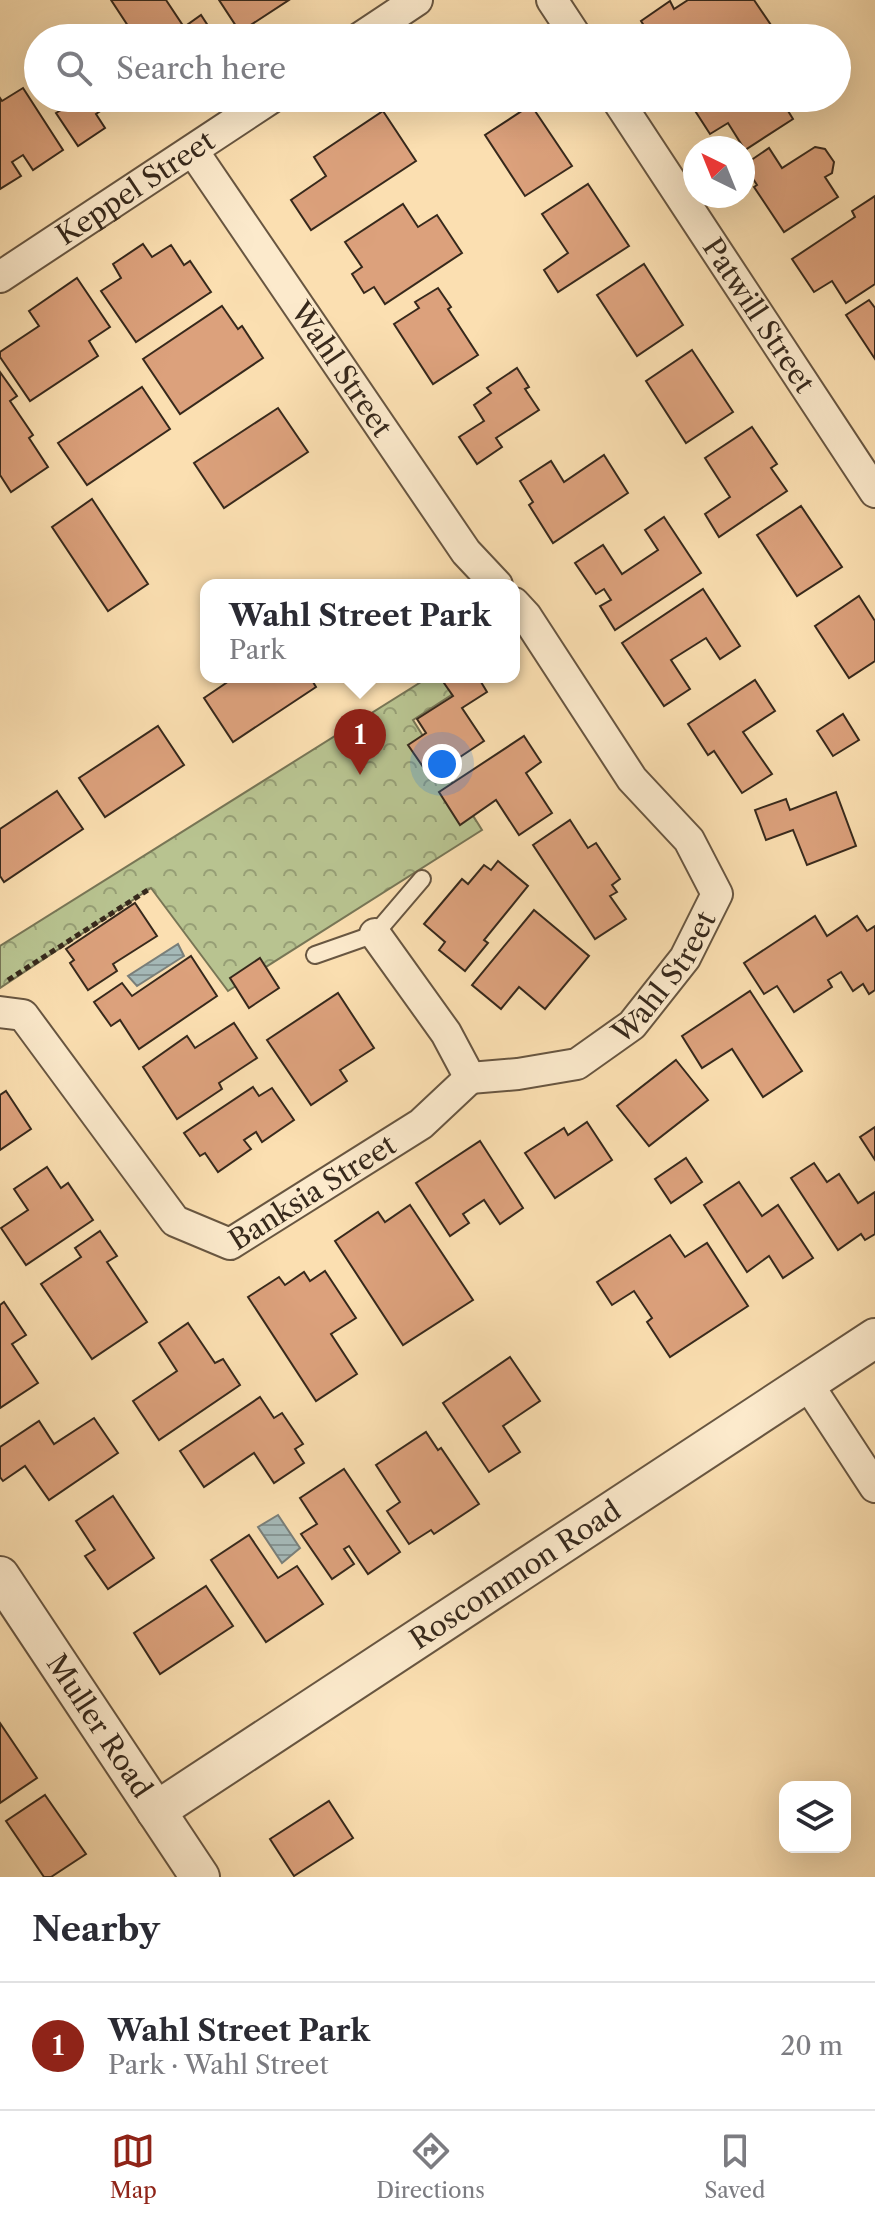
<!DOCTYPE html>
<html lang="en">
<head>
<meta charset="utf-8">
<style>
	body { margin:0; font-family:"Libre Caslon Text",serif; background:#f7f7f7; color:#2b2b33 }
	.controls { position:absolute; right:24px; bottom:24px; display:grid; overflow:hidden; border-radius:16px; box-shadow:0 8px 32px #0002 }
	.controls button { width:72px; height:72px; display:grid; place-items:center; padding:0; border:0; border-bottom:2px solid #e1e1e2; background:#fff; color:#2b2b33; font:40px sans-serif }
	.compass { position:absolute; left:683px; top:136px; width:72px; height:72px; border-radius:50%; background:#fff; box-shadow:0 8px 32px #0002; rotate:317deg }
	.you { position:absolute; left:442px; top:764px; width:28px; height:28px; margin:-20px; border:6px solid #fff; border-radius:50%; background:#1a73e8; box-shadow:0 0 0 12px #1a73e833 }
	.badge { display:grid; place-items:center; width:52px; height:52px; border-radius:50%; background:#8f2418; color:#fff; font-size:26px; font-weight:700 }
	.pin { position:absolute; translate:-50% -66px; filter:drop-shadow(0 2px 4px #0008) }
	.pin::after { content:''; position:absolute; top:42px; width:28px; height:24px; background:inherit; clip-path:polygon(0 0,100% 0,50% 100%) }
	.popup { position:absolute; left:200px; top:579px; width:320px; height:104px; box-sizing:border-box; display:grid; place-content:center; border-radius:16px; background:#fff; filter:drop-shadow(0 2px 6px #0005); font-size:26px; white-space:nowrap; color:#7c7c81 }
	.popup b { font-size:30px; color:#2b2b33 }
	.popup::after { content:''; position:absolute; left:50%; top:100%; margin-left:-16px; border:16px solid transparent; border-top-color:#fff }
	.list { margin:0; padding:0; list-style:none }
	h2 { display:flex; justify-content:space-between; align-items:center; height:104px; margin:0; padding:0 32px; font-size:34px }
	h2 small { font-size:26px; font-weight:400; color:#7c7c81 }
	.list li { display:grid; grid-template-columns:52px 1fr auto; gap:24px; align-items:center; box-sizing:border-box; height:128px; padding:0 32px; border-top:2px solid #e1e1e2 }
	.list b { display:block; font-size:30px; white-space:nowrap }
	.list p { margin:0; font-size:26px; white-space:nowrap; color:#7c7c81 }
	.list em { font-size:26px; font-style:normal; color:#7c7c81 }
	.icon { flex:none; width:44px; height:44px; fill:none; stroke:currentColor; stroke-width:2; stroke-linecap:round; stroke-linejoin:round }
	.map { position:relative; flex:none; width:875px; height:1877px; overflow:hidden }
	.search { position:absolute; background:#fff; box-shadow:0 8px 32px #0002; left:24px; right:24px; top:24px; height:88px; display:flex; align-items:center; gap:20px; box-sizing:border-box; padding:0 28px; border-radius:44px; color:#7c7c81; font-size:30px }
	.sheet { height:232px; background:#fff }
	nav { display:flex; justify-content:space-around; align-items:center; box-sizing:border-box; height:112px; border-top:2px solid #e1e1e2; background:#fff; font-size:22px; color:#7c7c81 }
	nav a { display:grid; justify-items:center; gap:4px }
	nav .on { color:#8f2418 }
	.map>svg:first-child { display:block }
</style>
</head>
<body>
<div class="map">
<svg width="875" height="1877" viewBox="0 0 875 1877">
	<defs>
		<pattern id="forest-crowns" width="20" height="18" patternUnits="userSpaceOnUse" patternTransform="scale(2)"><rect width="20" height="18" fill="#b8c390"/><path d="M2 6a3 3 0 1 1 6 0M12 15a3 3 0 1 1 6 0" fill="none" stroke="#969e75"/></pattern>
		<pattern id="water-rules" width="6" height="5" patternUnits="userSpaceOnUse" patternTransform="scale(2)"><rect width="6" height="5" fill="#a5b9b8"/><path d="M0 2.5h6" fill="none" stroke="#879695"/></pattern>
	</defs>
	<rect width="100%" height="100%" fill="#fbdfb1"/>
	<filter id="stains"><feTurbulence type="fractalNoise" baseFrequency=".0025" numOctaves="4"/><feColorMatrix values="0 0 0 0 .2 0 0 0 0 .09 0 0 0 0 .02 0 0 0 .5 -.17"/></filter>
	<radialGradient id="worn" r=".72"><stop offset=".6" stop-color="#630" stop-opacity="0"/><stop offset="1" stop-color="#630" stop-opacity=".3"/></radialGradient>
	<!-- forest -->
	<path fill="url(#forest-crowns)" stroke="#787656" stroke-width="2" d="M 429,677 L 479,677 L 413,720 L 482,830 L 228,991 L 151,888 L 0,988 L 0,946 Z"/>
	<!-- water -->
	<g fill="url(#water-rules)" stroke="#797f7a" stroke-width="2">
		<path d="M 178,944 L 184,956 L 137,986 L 128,976 Z"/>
		<path d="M 278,1515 L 300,1548 L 282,1563 L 258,1527 Z"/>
	</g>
	<!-- building -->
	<g fill="#dca17c" stroke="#37291c" stroke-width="2">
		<path d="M 111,0 L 166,0 L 184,27 L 201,15 L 216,38 L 136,38 Z"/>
		<path d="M 219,0 L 289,0 L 240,32 Z"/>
		<path d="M 688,0 L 754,0 L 773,28 L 757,38 L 652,38 L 641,21 L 670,1 L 674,9 Z"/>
		<path d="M 23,88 L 63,150 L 33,170 L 23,155 L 12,162 L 21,176 L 0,189 L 0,98 L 2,101 Z"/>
		<path d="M 65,98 L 120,98 L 96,114 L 105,128 L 78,146 L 56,113 L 70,105 Z"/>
		<path d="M 696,98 L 780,98 L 793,119 L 745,150 L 728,123 L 710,134 L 692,106 L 699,102 Z"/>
		<path d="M 531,105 L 572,166 L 525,196 L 485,135 Z"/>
		<path d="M 383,111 L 416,161 L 311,230 L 291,200 L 326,176 L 314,157 Z"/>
		<path d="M 815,147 L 825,149 L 834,162 L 832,173 L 825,177 L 838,197 L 784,232 L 754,187 L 757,185 L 744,165 L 769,148 L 782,168 Z"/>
		<path d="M 588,184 L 629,246 L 558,292 L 544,270 L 568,253 L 542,214 Z"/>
		<path d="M 875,196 L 875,284 L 846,303 L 832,281 L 814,292 L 792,259 L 855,217 L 852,211 Z"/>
		<path d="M 403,204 L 418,227 L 437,215 L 462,253 L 385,304 L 374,287 L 364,293 L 352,274 L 362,267 L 345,242 Z"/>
		<path d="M 143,244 L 152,257 L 171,245 L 184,265 L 190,261 L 211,292 L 136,342 L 101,291 L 121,278 L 113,264 Z"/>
		<path d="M 644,264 L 683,325 L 637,356 L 597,295 Z"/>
		<path d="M 77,278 L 110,327 L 89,341 L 98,356 L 30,401 L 0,357 L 0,352 L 39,326 L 29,311 Z"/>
		<path d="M 438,288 L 451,307 L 448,309 L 478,355 L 433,384 L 394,324 L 419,308 L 415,302 Z"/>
		<path d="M 869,300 L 875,308 L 875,359 L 846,315 Z"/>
		<path d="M 222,306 L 238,329 L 242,326 L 263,358 L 180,414 L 143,359 Z"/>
		<path d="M 692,350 L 733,412 L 686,443 L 646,381 Z"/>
		<path d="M 517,368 L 529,387 L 525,389 L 539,410 L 496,438 L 502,447 L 477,464 L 459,437 L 484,421 L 474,405 L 491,393 L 487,388 Z"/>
		<path d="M 0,372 L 17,396 L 10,401 L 33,435 L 29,438 L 48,467 L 11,492 L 0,475 Z"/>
		<path d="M 142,387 L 170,429 L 87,485 L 58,443 Z"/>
		<path d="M 278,408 L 308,452 L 224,508 L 194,463 Z"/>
		<path d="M 752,427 L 777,464 L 771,468 L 787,491 L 719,537 L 705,514 L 730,497 L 705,458 Z"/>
		<path d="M 604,455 L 628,493 L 553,543 L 529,505 L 533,502 L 520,481 L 551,461 L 564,482 Z"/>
		<path d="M 92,499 L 148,584 L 108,611 L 52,527 Z"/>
		<path d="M 801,506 L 842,567 L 797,596 L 757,535 Z"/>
		<path d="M 664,517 L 701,573 L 615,630 L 600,606 L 611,600 L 604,589 L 596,594 L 575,563 L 603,545 L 622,574 L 658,550 L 645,530 Z"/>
		<path d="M 703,589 L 740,646 L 720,659 L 706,638 L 671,660 L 690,689 L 664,706 L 622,643 Z"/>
		<path d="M 859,596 L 875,621 L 875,661 L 849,678 L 815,626 Z"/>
		<path d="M 235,677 L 310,677 L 316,687 L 233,742 L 204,698 Z"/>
		<path d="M 453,677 L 478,677 L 487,692 L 462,708 L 484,741 L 430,777 L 408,745 L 426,733 L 417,719 L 453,696 L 444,683 Z"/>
		<path d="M 755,680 L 775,711 L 743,732 L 772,774 L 742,793 L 714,751 L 708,755 L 688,724 Z"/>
		<path d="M 843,714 L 859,740 L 833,756 L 817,731 Z"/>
		<path d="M 158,726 L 184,765 L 105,817 L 79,778 Z"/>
		<path d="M 524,736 L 541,762 L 526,773 L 552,813 L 519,835 L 496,800 L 460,825 L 439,792 Z"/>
		<path d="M 57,791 L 83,829 L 4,882 L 0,876 L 0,829 Z"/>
		<path d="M 836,792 L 856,846 L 807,865 L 793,830 L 766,840 L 755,810 L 786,799 L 790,810 Z"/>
		<path d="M 570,820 L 588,848 L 596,843 L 620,879 L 612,885 L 617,892 L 610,896 L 626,919 L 595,939 L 533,845 Z"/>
		<path d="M 498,861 L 528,886 L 484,940 L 488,943 L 465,971 L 439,950 L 445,942 L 424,924 L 462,879 L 468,884 L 484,865 L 491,870 Z"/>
		<path d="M 135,903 L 157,936 L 113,964 L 117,971 L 88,990 L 70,963 L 74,960 L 66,949 Z"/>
		<path d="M 534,910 L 589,956 L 545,1009 L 519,987 L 501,1009 L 472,985 Z"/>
		<path d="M 815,916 L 827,936 L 857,916 L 867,931 L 875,926 L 875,990 L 869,994 L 863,984 L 853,991 L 841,972 L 828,980 L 832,987 L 794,1012 L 777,986 L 764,994 L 744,963 Z"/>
		<path d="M 191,956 L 217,996 L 139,1049 L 120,1020 L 111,1026 L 94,1002 L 122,983 L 132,996 Z"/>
		<path d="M 260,958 L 279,988 L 249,1008 L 230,978 Z"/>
		<path d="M 750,991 L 802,1071 L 763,1097 L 732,1049 L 702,1068 L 682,1036 Z"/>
		<path d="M 338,993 L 374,1048 L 340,1070 L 347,1081 L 311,1105 L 267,1040 Z"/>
		<path d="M 234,1023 L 257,1058 L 219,1083 L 222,1089 L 177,1119 L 143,1067 L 187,1036 L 195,1048 Z"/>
		<path d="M 676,1060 L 708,1100 L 649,1146 L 617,1106 Z"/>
		<path d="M 253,1087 L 259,1096 L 272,1088 L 294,1120 L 262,1142 L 256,1132 L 244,1140 L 251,1149 L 218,1172 L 205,1153 L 200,1156 L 184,1133 Z"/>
		<path d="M 6,1091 L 31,1129 L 0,1150 L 0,1095 Z"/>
		<path d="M 587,1122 L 612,1160 L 555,1198 L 525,1153 L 564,1128 L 568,1135 Z"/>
		<path d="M 875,1127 L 875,1160 L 860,1137 Z"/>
		<path d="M 480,1141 L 523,1208 L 500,1224 L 484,1200 L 463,1214 L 469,1223 L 450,1236 L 416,1183 Z"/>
		<path d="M 686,1158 L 702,1182 L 671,1203 L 655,1179 Z"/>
		<path d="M 814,1163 L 827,1182 L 839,1174 L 858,1203 L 875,1192 L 875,1234 L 865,1240 L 861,1234 L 838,1250 L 791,1178 Z"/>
		<path d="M 47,1167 L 61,1188 L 68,1183 L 93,1220 L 26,1265 L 1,1228 L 28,1210 L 14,1189 Z"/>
		<path d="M 739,1182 L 762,1216 L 778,1205 L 813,1258 L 783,1278 L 769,1256 L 747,1272 L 704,1205 Z"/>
		<path d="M 410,1205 L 473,1300 L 403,1345 L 335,1241 L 378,1212 L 385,1222 Z"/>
		<path d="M 100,1231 L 117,1256 L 107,1262 L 147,1322 L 92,1359 L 41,1284 L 81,1257 L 75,1248 Z"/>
		<path d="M 670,1235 L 685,1257 L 707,1243 L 748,1306 L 670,1357 L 647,1322 L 652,1318 L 634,1291 L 612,1305 L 597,1282 Z"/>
		<path d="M 325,1271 L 356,1318 L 331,1334 L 357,1374 L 316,1401 L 248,1297 L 279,1277 L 285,1285 L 304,1272 L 310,1281 Z"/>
		<path d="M 4,1302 L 26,1335 L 12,1344 L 38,1383 L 0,1408 L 0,1305 Z"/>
		<path d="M 188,1323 L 215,1363 L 223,1359 L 240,1385 L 159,1440 L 133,1401 L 177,1371 L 159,1343 Z"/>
		<path d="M 510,1357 L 540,1401 L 503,1426 L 520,1452 L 489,1472 L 443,1403 Z"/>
		<path d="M 260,1397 L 274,1418 L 282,1413 L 303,1444 L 295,1449 L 304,1463 L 274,1483 L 254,1453 L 204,1487 L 180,1451 Z"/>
		<path d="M 94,1418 L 118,1453 L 49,1500 L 25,1466 L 3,1481 L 0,1477 L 0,1447 L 39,1421 L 54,1444 Z"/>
		<path d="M 426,1432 L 438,1450 L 441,1448 L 479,1504 L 434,1534 L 431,1530 L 409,1544 L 387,1511 L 400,1502 L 376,1465 Z"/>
		<path d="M 344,1469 L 400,1552 L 368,1574 L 349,1546 L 344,1549 L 354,1564 L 332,1579 L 301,1534 L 317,1524 L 300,1498 Z"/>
		<path d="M 113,1496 L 154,1558 L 108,1589 L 85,1556 L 95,1550 L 76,1521 Z"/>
		<path d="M 249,1535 L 278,1578 L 297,1566 L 323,1604 L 266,1642 L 211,1560 Z"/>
		<path d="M 206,1586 L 233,1626 L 160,1674 L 134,1633 Z"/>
		<path d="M 0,1723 L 37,1778 L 0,1803 Z"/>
		<path d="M 45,1795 L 86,1854 L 51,1877 L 44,1877 L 6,1821 Z"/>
		<path d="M 329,1801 L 353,1838 L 294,1876 L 270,1839 Z"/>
	</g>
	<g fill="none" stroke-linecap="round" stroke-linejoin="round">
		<!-- service casing -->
		<g stroke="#685641" stroke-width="20">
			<path id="service" d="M 315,955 L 375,934 L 422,879"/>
		</g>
		<!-- minor casing -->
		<g stroke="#685641" stroke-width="34">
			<g id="minor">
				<path d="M 552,0 L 577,38"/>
				<path d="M 360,38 L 417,0"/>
				<path id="s1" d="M 616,98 L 875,492"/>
				<path id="s2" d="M 193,151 L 466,552 L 497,585"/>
				<path id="s3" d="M 0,277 L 271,98"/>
				<path id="s4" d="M 375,934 L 446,1033 L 470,1078 L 518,1074 L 577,1064 L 632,1025 L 685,958 L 717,894 L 689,840 L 632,779 L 526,616 L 514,603"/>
				<path id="s5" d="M 0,1012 L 23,1015 L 175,1221 L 230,1244 L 421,1124 L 470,1078"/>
				<path d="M 807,1383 L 875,1487"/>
			</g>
		</g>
		<!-- tertiary casing -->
		<g stroke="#685641" stroke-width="42">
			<g id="tertiary">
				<path id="s6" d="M 0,1576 L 200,1877"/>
				<path id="s7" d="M 156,1811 L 875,1338"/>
			</g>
		</g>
		<!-- path -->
		<path stroke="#37291c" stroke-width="5" stroke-dasharray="6 4" stroke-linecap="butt" d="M 8,980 L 151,888"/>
		<!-- service -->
		<use href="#service" stroke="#fceacc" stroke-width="16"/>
		<!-- minor -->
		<use href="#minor" stroke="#fceacc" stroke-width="30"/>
		<!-- tertiary -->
		<use href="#tertiary" stroke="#fceacc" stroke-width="38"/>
	</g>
	<g text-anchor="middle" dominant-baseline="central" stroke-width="8" stroke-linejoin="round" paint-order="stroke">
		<!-- street labels -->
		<g font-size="28" fill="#37291c" stroke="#fceacc">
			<text stroke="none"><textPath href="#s3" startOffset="162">Keppel Street</textPath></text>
			<text stroke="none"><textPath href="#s1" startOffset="260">Patwill Street</textPath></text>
			<text stroke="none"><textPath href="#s2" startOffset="264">Wahl Street</textPath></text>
			<text stroke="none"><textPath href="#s4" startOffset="406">Wahl Street</textPath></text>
			<text stroke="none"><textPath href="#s5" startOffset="436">Banksia Street</textPath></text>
			<text stroke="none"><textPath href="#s7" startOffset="430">Roscommon Road</textPath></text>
			<text stroke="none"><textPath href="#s6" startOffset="180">Muller Road</textPath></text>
		</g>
	</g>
	<rect width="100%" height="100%" filter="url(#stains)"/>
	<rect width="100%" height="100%" fill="url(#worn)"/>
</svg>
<div class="controls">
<button><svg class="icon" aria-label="layers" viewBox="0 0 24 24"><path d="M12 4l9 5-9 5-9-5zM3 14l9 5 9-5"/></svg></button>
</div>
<svg class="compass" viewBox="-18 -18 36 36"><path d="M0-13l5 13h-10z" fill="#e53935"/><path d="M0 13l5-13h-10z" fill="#7c7c81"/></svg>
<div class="you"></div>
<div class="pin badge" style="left:360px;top:775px">1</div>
<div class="popup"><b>Wahl Street Park</b>Park</div>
<div class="search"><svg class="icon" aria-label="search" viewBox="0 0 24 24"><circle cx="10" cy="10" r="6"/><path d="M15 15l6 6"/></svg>Search here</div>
</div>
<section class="sheet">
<h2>Nearby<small></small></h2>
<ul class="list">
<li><span class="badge">1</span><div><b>Wahl Street Park</b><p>Park · Wahl Street</p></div><em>20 m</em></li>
</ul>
</section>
<nav>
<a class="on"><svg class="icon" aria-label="map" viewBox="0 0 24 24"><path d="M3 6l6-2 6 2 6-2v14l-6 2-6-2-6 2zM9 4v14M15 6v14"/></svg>Map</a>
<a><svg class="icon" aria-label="directions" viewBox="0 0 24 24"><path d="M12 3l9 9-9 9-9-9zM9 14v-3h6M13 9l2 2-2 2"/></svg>Directions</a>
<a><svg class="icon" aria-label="saved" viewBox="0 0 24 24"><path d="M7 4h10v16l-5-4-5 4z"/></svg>Saved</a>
</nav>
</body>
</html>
